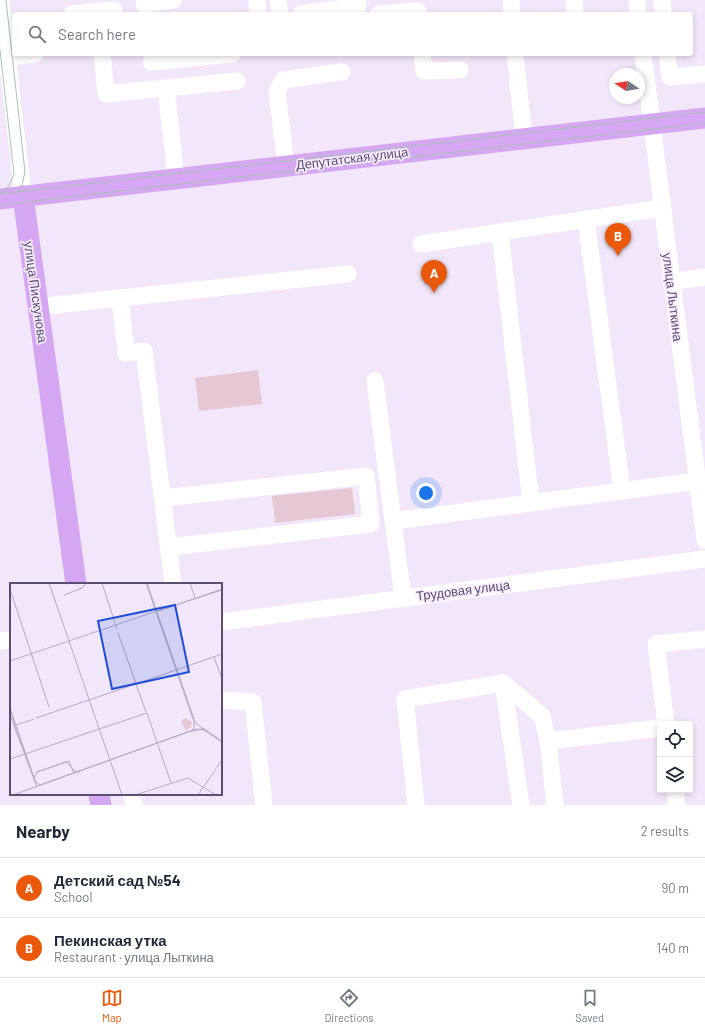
<!DOCTYPE html>
<html lang="en">
<head>
<meta charset="utf-8">
<style>
	body { margin:0; font-family:Barlow,sans-serif; background:#f6f6f7; color:#1f2937 }
	.controls { position:absolute; right:12px; bottom:12px; display:grid; overflow:hidden; border-radius:4px; box-shadow:0 2px 6px #0003 }
	.controls button { width:36px; height:36px; display:grid; place-items:center; padding:0; border:0; border-bottom:1px solid #e0e1e3; background:#fff; color:#1f2937; font:20px sans-serif }
	.compass { position:absolute; left:609px; top:68px; width:36px; height:36px; border-radius:50%; background:#fff; box-shadow:0 2px 6px #0003; rotate:282deg }
	.you { position:absolute; left:426px; top:493px; width:14px; height:14px; margin:-10px; border:3px solid #fff; border-radius:50%; background:#1a73e8; box-shadow:0 0 0 6px #1a73e833 }
	.badge { display:grid; place-items:center; width:26px; height:26px; border-radius:50%; background:#ea580c; color:#fff; font-size:13px; font-weight:700 }
	.pin { position:absolute; translate:-50% -33px; filter:drop-shadow(0 1px 2px #0008) }
	.pin::after { content:''; position:absolute; top:21px; width:14px; height:12px; background:inherit; clip-path:polygon(0 0,100% 0,50% 100%) }
	.list { margin:0; padding:0; list-style:none }
	h2 { display:flex; justify-content:space-between; align-items:center; height:52px; margin:0; padding:0 16px; font-size:17px }
	h2 small { font-size:13px; font-weight:400; color:#747a83 }
	.list li { display:grid; grid-template-columns:26px 1fr auto; gap:12px; align-items:center; box-sizing:border-box; height:60px; padding:0 16px; border-top:1px solid #e0e1e3 }
	.list b { display:block; font-size:15px; white-space:nowrap }
	.list p { margin:0; font-size:13px; white-space:nowrap; color:#747a83 }
	.list em { font-size:13px; font-style:normal; color:#747a83 }
	.icon { flex:none; width:22px; height:22px; fill:none; stroke:currentColor; stroke-width:2; stroke-linecap:round; stroke-linejoin:round }
	.map { position:relative; flex:none; width:705px; height:805px; overflow:hidden }
	.search { position:absolute; background:#fff; box-shadow:0 2px 6px #0003; left:12px; right:12px; top:12px; height:44px; display:flex; align-items:center; gap:10px; box-sizing:border-box; padding:0 14px; border-radius:4px; color:#747a83; font-size:15px }
	.sheet { height:172px; background:#fff }
	nav { display:flex; justify-content:space-around; align-items:center; box-sizing:border-box; height:56px; border-top:1px solid #e0e1e3; background:#fff; font-size:11px; color:#747a83 }
	nav a { display:grid; justify-items:center; gap:2px }
	nav .on { color:#ea580c }
	.map>svg:first-child { display:block }
</style>
</head>
<body>
<div class="map">
<svg width="705" height="805" viewBox="0 0 705 805">
	<rect width="100%" height="100%" fill="#f2e7fa"/>
	<!-- green -->
	<g fill="#e6c7d4">
		<path d="M 258,370 L 262,404 L 199,411 L 195,378 Z"/>
		<path d="M 352,488 L 355,514 L 275,523 L 272,496 Z"/>
	</g>
	<g fill="none" stroke-linecap="round" stroke-linejoin="round">
		<!-- minor -->
		<g stroke="#fff" stroke-width="17">
			<path d="M 1,0 L 23,196"/>
			<path d="M 257,0 L 258,14"/>
			<path d="M 278,0 L 280,14"/>
			<path d="M 511,0 L 512,14"/>
			<path d="M 574,0 L 575,14"/>
			<path d="M 637,0 L 638,14"/>
			<path d="M 662,0 L 663,14"/>
			<path d="M 144,4 L 173,0"/>
			<path d="M 72,14 L 114,10"/>
			<path d="M 301,14 L 358,6 L 357,0"/>
			<path d="M 379,14 L 418,11"/>
			<path d="M 102,54 L 106,94 L 237,81"/>
			<path d="M 422,54 L 424,71 L 460,70"/>
			<path d="M 515,54 L 524,138"/>
			<path d="M 643,54 L 705,540"/>
			<path d="M 667,54 L 670,77 L 705,74"/>
			<path d="M 0,58 L 35,54"/>
			<path d="M 151,62 L 232,54"/>
			<path d="M 166,88 L 176,178"/>
			<path d="M 286,166 L 277,91 L 283,80 L 342,72"/>
			<path d="M 586,219 L 622,491"/>
			<path d="M 500,232 L 531,503"/>
			<path d="M 421,244 L 662,208"/>
			<path d="M 671,282 L 705,277"/>
			<path d="M 120,298 L 348,274"/>
			<path d="M 38,307 L 120,298 L 126,353 L 144,351 L 173,584"/>
			<path d="M 375,381 L 403,598"/>
			<path d="M 163,498 L 366,476 L 371,524 L 169,547"/>
			<path d="M 393,521 L 697,481"/>
			<path d="M 221,622 L 705,559"/>
			<path d="M 0,641 L 11,640"/>
			<path d="M 221,700 L 253,702 L 264,805"/>
			<path d="M 666,724 L 656,644 L 705,639"/>
			<path d="M 675,790 L 677,805"/>
			<path d="M 132,794 L 134,805"/>
			<path d="M 416,805 L 405,699 L 503,683"/>
			<path d="M 521,805 L 503,683 L 542,716 L 548,741"/>
			<path d="M 555,805 L 548,741 L 660,728"/>
		</g>
		<!-- major -->
		<g stroke="#d5a7f2" stroke-width="21">
			<path d="M 23,196 L 76,584"/>
			<path d="M 0,199 L 705,118"/>
			<path d="M 99,794 L 101,805"/>
		</g>
		<!-- tram -->
		<g stroke="#a7c3b5" stroke-width="1">
			<path d="M 6,0 L 25,172 L 22,185 L 17,193"/>
			<path d="M 0,50 L 14,174 L 9,186 L 0,193"/>
			<path d="M 0,194 L 705,112"/>
			<path d="M 0,205 L 705,123"/>
		</g>
	</g>
	<g text-anchor="middle" dominant-baseline="central" stroke-width="3.5" stroke-linejoin="round" paint-order="stroke">
		<!-- street labels -->
		<g font-size="13" fill="#5a4e71" stroke="#f7edfd">
			<text transform="translate(352 158) rotate(-7)">Депутатская улица</text>
			<text transform="translate(36 292) rotate(82)">улица Пискунова</text>
			<text transform="translate(673 297) rotate(83)">улица Лыткина</text>
			<text transform="translate(463 590) rotate(-7)">Трудовая улица</text>
		</g>
	</g>
	<!-- overview -->
	<g transform="translate(10 583)">
		<rect width="212" height="212" fill="#f2e7fa"/>
		<path d="M 175,135 L 182,139 L 181,144 L 176,148 L 171,138 Z" fill="#e6c7d4"/>
		<path fill="none" stroke="#b5aac3" stroke-width="1" d="M 39,0 L 112,212M 92,0 L 107,46M 136,0 L 183,136 L 188,142 L 212,158M 137,0 L 184,136 L 184,145 L 180,149M 180,0 L 185,15M 0,6 L 39,124M 54,12 L 72,5 L 76,0M 145,26 L 149,28 L 212,6M 147,28 L 212,7M 108,50 L 136,129M 204,74 L 212,96M 0,78 L 147,28M 123,102 L 212,71M 0,125 L 27,204M 0,127 L 25,198 L 30,202 L 186,146 L 196,147M 0,132 L 25,199M 26,135 L 120,103M 6,142 L 24,136M 191,145 L 212,159M 0,176 L 137,130 L 161,200M 27,189 L 59,178 L 64,191M 24,196 L 27,189 L 56,179 L 65,188 L 70,189M 3,212 L 178,149 L 193,146M 125,212 L 178,195 L 206,212M 188,212 L 212,177"/>
		<path fill="#1d4ed8" fill-opacity="0.15" stroke="#1d4ed8" stroke-width="2" d="M 165,22 L 179,89 L 102,106 L 88,38 Z"/>
		<rect width="212" height="212" fill="none" stroke="#5a4e71" stroke-width="2"/>
	</g>
</svg>
<div class="controls">
<button><svg class="icon" aria-label="locate" viewBox="0 0 24 24"><circle cx="12" cy="12" r="6"/><path d="M12 2v4M12 18v4M2 12h4M18 12h4"/></svg></button>
<button><svg class="icon" aria-label="layers" viewBox="0 0 24 24"><path d="M12 4l9 5-9 5-9-5zM3 14l9 5 9-5"/></svg></button>
</div>
<svg class="compass" viewBox="-18 -18 36 36"><path d="M0-13l5 13h-10z" fill="#e53935"/><path d="M0 13l5-13h-10z" fill="#747a83"/></svg>
<div class="you"></div>
<div class="pin badge" style="left:434px;top:293px">A</div>
<div class="pin badge" style="left:618px;top:256px">B</div>
<div class="search"><svg class="icon" aria-label="search" viewBox="0 0 24 24"><circle cx="10" cy="10" r="6"/><path d="M15 15l6 6"/></svg>Search here</div>
</div>
<section class="sheet">
<h2>Nearby<small>2 results</small></h2>
<ul class="list">
<li><span class="badge">A</span><div><b>Детский сад №54</b><p>School</p></div><em>90 m</em></li>
<li><span class="badge">B</span><div><b>Пекинская утка</b><p>Restaurant · улица Лыткина</p></div><em>140 m</em></li>
</ul>
</section>
<nav>
<a class="on"><svg class="icon" aria-label="map" viewBox="0 0 24 24"><path d="M3 6l6-2 6 2 6-2v14l-6 2-6-2-6 2zM9 4v14M15 6v14"/></svg>Map</a>
<a><svg class="icon" aria-label="directions" viewBox="0 0 24 24"><path d="M12 3l9 9-9 9-9-9zM9 14v-3h6M13 9l2 2-2 2"/></svg>Directions</a>
<a><svg class="icon" aria-label="saved" viewBox="0 0 24 24"><path d="M7 4h10v16l-5-4-5 4z"/></svg>Saved</a>
</nav>
</body>
</html>
